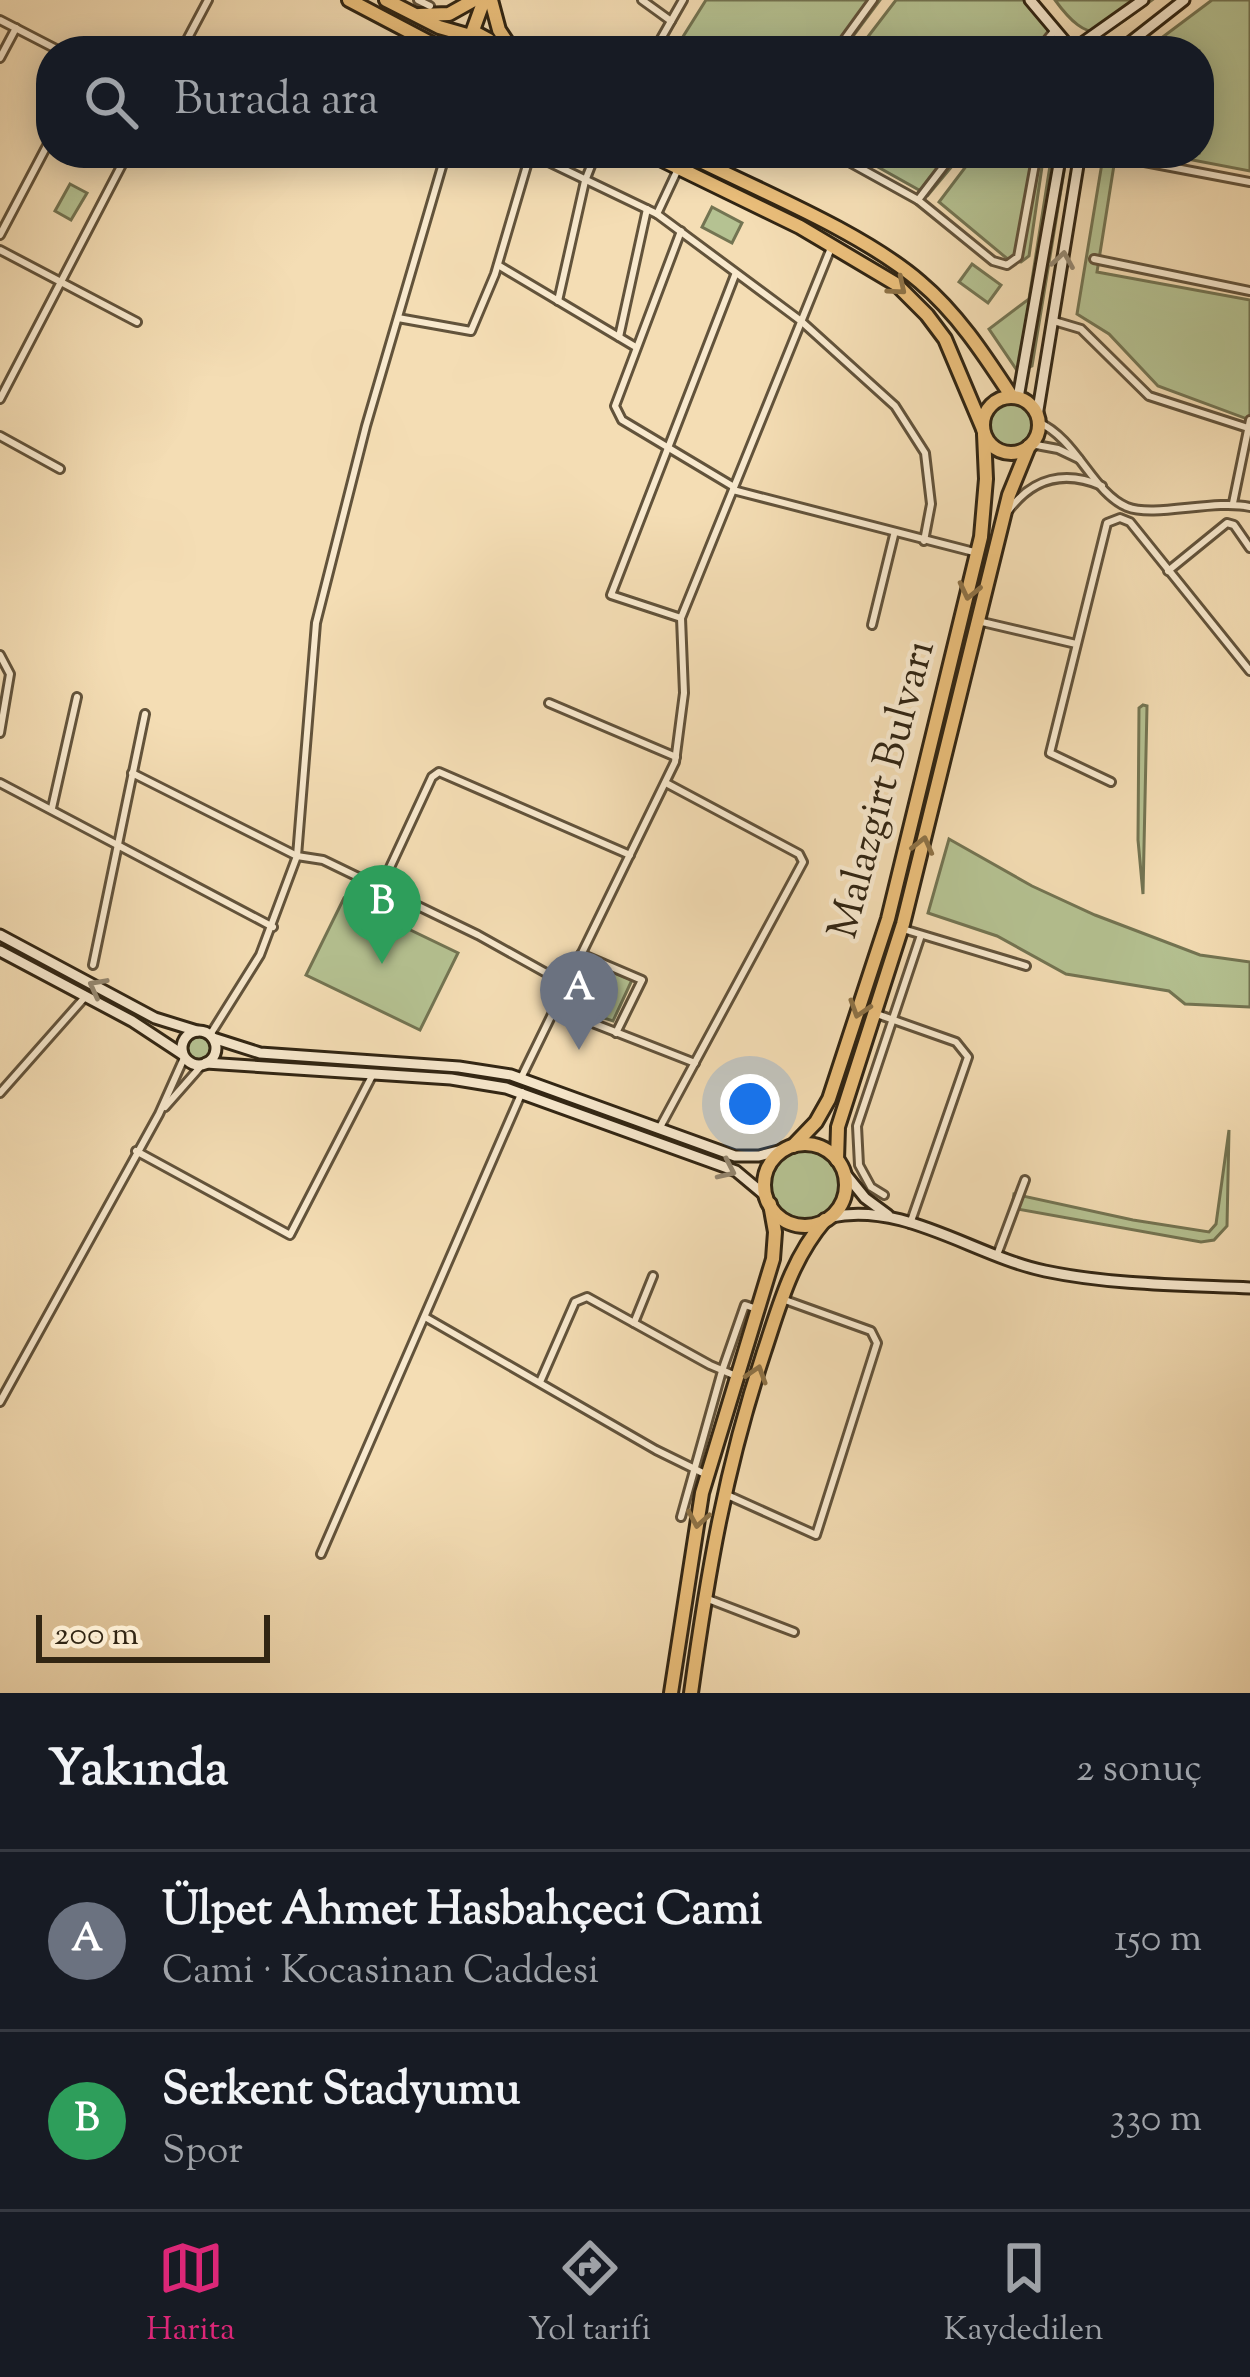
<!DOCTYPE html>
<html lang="tr">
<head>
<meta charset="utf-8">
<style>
	body { margin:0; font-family:"Sorts Mill Goudy",serif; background:#20242c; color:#f1f3f6 }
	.scale { position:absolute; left:36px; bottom:30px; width:234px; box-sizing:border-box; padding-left:12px; border:6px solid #312513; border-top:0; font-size:33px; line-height:42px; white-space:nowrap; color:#312513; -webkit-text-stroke:9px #f8e9ce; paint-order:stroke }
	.you { position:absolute; left:750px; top:1104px; width:42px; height:42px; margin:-30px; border:9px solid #fff; border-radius:50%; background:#1a73e8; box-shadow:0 0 0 18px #1a73e833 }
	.badge { display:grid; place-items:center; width:78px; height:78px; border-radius:50%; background:#db2777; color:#fff; font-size:39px; font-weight:700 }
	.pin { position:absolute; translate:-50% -99px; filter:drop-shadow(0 3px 6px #0008) }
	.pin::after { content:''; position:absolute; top:63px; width:42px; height:36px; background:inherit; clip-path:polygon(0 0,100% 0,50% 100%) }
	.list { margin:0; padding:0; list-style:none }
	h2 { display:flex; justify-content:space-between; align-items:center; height:156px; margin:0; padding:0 48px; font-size:51px }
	h2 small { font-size:39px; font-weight:400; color:#9ea1a6 }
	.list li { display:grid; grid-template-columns:78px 1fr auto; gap:36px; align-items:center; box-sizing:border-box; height:180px; padding:0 48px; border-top:3px solid #363941 }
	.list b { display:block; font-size:45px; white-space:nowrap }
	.list p { margin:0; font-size:39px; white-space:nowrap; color:#9ea1a6 }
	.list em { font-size:39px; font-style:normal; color:#9ea1a6 }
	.icon { flex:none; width:66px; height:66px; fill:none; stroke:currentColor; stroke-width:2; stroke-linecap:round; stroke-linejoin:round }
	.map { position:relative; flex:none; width:1250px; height:1693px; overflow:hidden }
	.search { position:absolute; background:#171b24; box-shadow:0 6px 30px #0003; left:36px; right:36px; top:36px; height:132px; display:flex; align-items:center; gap:30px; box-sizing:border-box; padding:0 42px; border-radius:48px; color:#9ea1a6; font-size:45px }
	.sheet { height:516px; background:#171b24 }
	nav { display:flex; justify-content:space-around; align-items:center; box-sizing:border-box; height:168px; border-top:3px solid #363941; background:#171b24; font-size:33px; color:#9ea1a6 }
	nav a { display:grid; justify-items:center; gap:6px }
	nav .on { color:#db2777 }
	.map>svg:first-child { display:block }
</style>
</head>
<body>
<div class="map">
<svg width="1250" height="1693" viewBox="0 0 1250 1693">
	<rect width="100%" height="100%" fill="#f4ddb4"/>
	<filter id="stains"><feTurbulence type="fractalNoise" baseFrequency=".00167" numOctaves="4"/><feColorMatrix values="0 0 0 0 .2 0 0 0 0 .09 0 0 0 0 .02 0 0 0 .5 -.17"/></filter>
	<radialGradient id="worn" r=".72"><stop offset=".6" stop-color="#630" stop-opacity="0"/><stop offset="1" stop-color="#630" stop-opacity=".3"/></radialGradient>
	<!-- green -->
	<g fill="#b5c292" stroke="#737452" stroke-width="3">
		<path d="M 706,0 L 880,0 L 842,51 L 674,51 Z"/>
		<path d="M 896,0 L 1027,0 L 1051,34 L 1041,51 L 857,51 Z"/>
		<path d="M 1055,0 L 1152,0 C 1108,32 1093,52 1055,0 Z"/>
		<path d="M 1212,0 L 1250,0 L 1250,171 L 1156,153 L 1199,153 L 1199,51 L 1144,51 Z"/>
		<path d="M 853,153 L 963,153 L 928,195 Z"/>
		<path d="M 976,153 L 1044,153 L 1029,256 L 1021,262 L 1010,261 L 939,202 Z"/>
		<path d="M 1052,153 L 1067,153 L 1032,366 L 1018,372 L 989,329 L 1029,299 Z"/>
		<path d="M 1102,163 L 1114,165 L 1097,272 L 1250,300 L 1250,420 L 1158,386 L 1109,334 L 1077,314 Z"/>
		<path d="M 70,184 L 87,193 L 71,220 L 55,211 Z"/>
		<path d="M 712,207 L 742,223 L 732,243 L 702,227 Z"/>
		<path d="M 972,264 L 1001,285 L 988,303 L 959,282 Z"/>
		<circle cx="1010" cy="425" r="22"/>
		<path d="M 1143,705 L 1147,706 L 1143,894 L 1138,840 L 1139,708 Z"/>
		<path d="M 949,839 L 1032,886 L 1095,915 L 1200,955 L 1250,962 L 1250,1007 L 1185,1004 L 1169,991 L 1066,974 L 997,936 L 928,913 Z"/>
		<path d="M 344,898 L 458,953 L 420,1030 L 306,975 Z"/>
		<path d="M 584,960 L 632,980 L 613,1021 L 562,1004 Z"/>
		<circle cx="199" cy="1048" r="13"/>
		<path d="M 1229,1130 L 1227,1226 L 1214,1240 L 1201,1242 L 1012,1208 L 1014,1194 L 1133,1220 L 1209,1232 L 1216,1224 Z"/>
		<circle cx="805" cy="1185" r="34"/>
	</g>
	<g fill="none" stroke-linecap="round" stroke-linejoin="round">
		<!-- street casing -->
		<g stroke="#62533b" stroke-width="12">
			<g id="street">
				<path d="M 418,0 L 430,6"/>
				<path d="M 642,0 L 671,21"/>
				<path d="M 0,20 L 60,51"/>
				<path d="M 181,51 L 208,0"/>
				<path d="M 654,51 L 683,0"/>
				<path d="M 836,51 L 873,0"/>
				<path d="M 1038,51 L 1055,30"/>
				<path d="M 0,58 L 16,28"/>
				<path d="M 530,153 L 657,214 L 801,321 L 895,406 L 925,453 L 931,504 L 924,541"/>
				<path d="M 833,153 L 918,200 L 993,261 L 1007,265 L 1018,257 L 1037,153"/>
				<path d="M 1097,153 L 1250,182"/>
				<path d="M 918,200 L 954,153"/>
				<path d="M 657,214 L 678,169"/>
				<path d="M 681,231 L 615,406 L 622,420 L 734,487"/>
				<path d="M 0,235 L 51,138"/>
				<path d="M 0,250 L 137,322"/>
				<path d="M 1094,259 L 1250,291"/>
				<path d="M 498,265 L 634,346"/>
				<path d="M 558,301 L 585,181 L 596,153"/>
				<path d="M 398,318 L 471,331 L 495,274 L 530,155"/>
				<path d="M 1054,321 L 1081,329 L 1149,396 L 1248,428"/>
				<path d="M 619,337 L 647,209"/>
				<path d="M 0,399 L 128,153"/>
				<path d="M 1038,422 C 1077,439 1092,492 1127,507 C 1154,518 1214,499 1250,507"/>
				<path d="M 0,436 L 60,469"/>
				<path d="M 1031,444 L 1058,449 L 1079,459"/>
				<path d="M 733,490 L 974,552"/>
				<path d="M 1233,503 L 1250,420"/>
				<path d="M 1009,510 C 1033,478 1065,470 1102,486"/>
				<path d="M 1168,571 L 1227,523 L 1234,525 L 1250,548"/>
				<path d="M 681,618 L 611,595 L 735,275"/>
				<path d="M 978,621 L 1076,644"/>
				<path d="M 872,625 L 894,535"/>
				<path d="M 0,655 L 10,674 L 0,733"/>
				<path d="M 549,703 L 676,757"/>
				<path d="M 132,773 L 297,856 L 323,860 L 478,935 L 566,984"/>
				<path d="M 1111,782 L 1050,753 L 1107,523 L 1120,518 L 1130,522 L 1250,671"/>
				<path d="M 0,783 L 273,927"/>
				<path d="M 52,808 L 77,697"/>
				<path d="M 380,889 L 432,777 L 439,772 L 630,855"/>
				<path d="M 903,929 L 1026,966"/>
				<path d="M 581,954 L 642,980 L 616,1033"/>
				<path d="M 93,965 L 145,714"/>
				<path d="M 554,1008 L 695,1063"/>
				<path d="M 874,1013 L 956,1042 L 968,1057 L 910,1224"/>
				<path d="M 210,1035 L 260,955 L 297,856 L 316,623 L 366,426 L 446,153"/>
				<path d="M 521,1078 L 675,762 L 684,693 L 681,618 L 831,248"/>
				<path d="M 0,1093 L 85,997"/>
				<path d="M 165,1107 L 202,1065"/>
				<path d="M 659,1129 L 803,862 L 799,854 L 666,783"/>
				<path d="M 136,1151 L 290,1235 L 373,1074"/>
				<path d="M 884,1195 L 871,1187 L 859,1165 L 857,1126 L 921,935"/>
				<path d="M 997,1255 L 1025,1180"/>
				<path d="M 425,1317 L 656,1450 L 707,1475"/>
				<path d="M 634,1323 L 653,1276"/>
				<path d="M 540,1382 L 575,1302 L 587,1297 L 710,1365 L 736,1376"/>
				<path d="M 0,1402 L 159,1114 L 184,1058"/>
				<path d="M 725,1494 L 816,1535 L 877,1343 L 871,1331 L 785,1300"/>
				<path d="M 681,1517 L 722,1371 L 745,1305 L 757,1309"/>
				<path d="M 321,1554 L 522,1092"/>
				<path d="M 708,1599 L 794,1632"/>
			</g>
		</g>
		<!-- secondary casing -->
		<g stroke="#312513" stroke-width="15">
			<g id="secondary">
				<path d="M 1030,0 L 1073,51"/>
				<path d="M 1079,45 L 1094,45 L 1101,51"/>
				<path d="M 1078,46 L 1143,0"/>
				<path d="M 1119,51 L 1184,0"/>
				<path d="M 1018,398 L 1061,153"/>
				<path d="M 1037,416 L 1080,153"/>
				<path d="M 0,935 L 155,1018 L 197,1031"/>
				<path d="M 0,951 L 132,1021 L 182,1054"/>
				<circle cx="199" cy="1048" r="17"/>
				<path d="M 213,1038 L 260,1053 L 459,1067 L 511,1075 L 735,1156 L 759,1156 L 786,1149"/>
				<path d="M 206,1063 L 451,1079 L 506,1088 L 736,1171 L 767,1197"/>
				<path d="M 844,1172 L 865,1198 L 888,1215"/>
				<path d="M 831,1217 C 904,1201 974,1256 1045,1271 C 1112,1285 1182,1285 1250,1288"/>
			</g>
		</g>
		<!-- highway casing -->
		<g stroke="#312513" stroke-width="18">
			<g id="highway">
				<path d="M 349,0 L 446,51"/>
				<path d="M 386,0 L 439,27 L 467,35"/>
				<path d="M 491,0 L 499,30 L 513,51"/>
				<path d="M 419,15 L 449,14 L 474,0"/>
				<path d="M 472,33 L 484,0"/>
				<path d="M 411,34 L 428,51"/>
				<path d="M 455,51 L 463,37 L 476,33 L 489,40 L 494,51"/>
				<path d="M 648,153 L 800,227 L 896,284 L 927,315 L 945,339 L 983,429"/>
				<path d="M 684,153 C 755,189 861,231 920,282 C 958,314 985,356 1012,397"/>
				<circle cx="1011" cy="425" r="28"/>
				<circle cx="805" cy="1185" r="41"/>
				<path d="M 793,1146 L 816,1122 L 829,1099 L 888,919 L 981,537 L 986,479 L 984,434"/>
				<path d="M 837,1160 L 838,1127 L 903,924 L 1009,495 L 1029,446"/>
				<path d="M 671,1693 L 702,1493 L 773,1259 L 775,1232 L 770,1204"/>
				<path d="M 691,1693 C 708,1571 725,1470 764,1352 C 780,1304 791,1260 825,1220"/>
			</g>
		</g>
		<!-- street -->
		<use href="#street" stroke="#f8e9ce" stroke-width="6"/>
		<!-- secondary -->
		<use href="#secondary" stroke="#f8e9ce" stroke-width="9"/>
		<!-- highway -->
		<use href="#highway" stroke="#eabe7a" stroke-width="12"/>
	</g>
	<!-- one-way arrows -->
	<defs><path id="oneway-chevron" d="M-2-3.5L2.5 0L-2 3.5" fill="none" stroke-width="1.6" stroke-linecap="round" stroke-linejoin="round" transform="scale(3)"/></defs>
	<g stroke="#948770">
		<use href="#oneway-chevron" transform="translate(1063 260) rotate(-81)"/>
		<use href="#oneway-chevron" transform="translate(97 987) rotate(-152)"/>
		<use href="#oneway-chevron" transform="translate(727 1170) rotate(25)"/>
	</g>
	<g stroke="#8e7246">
		<use href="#oneway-chevron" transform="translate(898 287) rotate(40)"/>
		<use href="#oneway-chevron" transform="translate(969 591) rotate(103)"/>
		<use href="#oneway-chevron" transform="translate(923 845) rotate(-76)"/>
		<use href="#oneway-chevron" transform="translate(859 1009) rotate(108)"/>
		<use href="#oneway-chevron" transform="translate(757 1374) rotate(-72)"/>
		<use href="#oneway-chevron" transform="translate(698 1519) rotate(100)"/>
	</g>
	<g text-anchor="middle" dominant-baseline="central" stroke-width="9" stroke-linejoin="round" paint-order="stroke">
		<!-- street labels -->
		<g font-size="42" fill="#312513" stroke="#f8e9ce">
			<text transform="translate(884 790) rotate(-75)">Malazgirt Bulvarı</text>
		</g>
	</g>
	<rect width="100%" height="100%" filter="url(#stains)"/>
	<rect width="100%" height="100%" fill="url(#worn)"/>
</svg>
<div class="scale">200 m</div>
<div class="you"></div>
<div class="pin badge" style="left:579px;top:1050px;background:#6b7280">A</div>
<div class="pin badge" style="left:382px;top:964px;background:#2e9e5b">B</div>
<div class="search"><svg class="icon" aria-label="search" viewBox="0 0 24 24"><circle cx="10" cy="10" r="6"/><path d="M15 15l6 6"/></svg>Burada ara</div>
</div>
<section class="sheet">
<h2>Yakında<small>2 sonuç</small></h2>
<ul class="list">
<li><span class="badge" style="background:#6b7280">A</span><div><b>Ülpet Ahmet Hasbahçeci Cami</b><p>Cami · Kocasinan Caddesi</p></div><em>150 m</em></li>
<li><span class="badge" style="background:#2e9e5b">B</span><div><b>Serkent Stadyumu</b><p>Spor</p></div><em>330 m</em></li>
</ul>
</section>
<nav>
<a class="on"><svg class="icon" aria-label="map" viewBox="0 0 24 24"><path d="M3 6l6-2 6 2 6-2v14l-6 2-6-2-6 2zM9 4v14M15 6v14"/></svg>Harita</a>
<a><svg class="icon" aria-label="directions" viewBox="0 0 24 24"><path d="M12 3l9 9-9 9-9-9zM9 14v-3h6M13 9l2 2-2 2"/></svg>Yol tarifi</a>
<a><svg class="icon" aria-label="saved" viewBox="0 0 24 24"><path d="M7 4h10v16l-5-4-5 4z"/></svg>Kaydedilen</a>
</nav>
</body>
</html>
